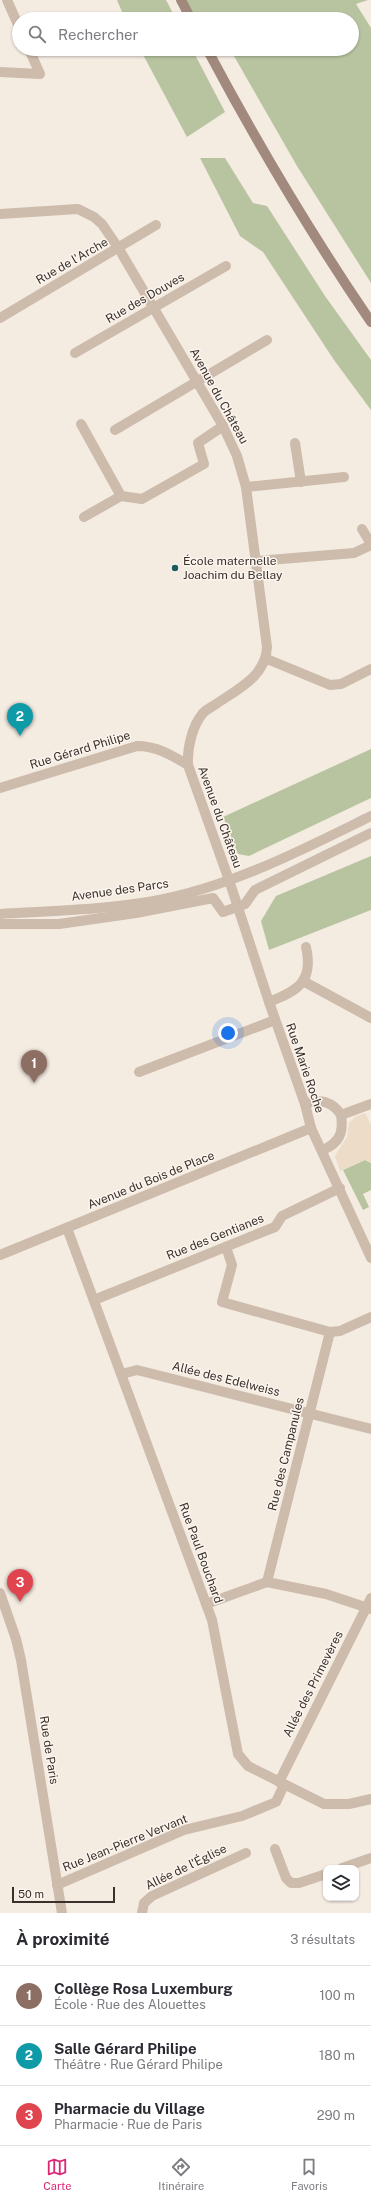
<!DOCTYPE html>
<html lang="fr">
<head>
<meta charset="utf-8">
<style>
	body { margin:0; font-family:"Public Sans",sans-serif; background:#f2f2f3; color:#2b2b33 }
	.controls { position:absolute; right:12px; bottom:12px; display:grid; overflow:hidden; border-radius:8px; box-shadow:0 1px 3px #0004 }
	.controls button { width:36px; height:36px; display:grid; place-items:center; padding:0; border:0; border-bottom:1px solid #e1e1e2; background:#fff; color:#2b2b33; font:20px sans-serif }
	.scale { position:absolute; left:12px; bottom:10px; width:103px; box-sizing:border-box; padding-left:4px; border:2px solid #3b302b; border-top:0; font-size:11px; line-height:14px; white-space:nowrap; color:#3b302b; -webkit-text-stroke:3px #fbf5ee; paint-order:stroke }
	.you { position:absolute; left:228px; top:1033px; width:14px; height:14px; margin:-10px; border:3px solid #fff; border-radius:50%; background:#1a73e8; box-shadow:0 0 0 6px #1a73e833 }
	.badge { display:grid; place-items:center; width:26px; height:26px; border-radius:50%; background:#db2777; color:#fff; font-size:13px; font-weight:700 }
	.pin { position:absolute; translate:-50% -33px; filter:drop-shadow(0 1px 2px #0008) }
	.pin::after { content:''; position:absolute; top:21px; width:14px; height:12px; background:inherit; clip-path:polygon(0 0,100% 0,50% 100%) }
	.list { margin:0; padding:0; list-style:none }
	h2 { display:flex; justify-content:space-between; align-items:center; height:52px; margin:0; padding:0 16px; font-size:17px }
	h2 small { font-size:13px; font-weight:400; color:#7c7c81 }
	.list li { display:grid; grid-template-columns:26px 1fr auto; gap:12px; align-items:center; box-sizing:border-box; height:60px; padding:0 16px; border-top:1px solid #e1e1e2 }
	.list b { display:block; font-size:15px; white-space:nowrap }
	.list p { margin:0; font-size:13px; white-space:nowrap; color:#7c7c81 }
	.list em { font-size:13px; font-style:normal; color:#7c7c81 }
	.icon { flex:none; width:22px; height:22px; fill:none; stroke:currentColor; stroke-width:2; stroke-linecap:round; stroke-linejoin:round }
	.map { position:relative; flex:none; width:371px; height:1913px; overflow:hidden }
	.search { position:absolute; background:#fff; box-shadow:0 1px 3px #0004; left:12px; right:12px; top:12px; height:44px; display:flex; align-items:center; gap:10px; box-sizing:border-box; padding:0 14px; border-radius:22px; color:#7c7c81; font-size:15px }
	.sheet { height:232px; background:#fff }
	nav { display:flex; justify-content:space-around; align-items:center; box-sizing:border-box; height:56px; border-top:1px solid #e1e1e2; background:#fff; font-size:11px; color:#7c7c81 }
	nav a { display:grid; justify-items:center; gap:2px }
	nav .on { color:#db2777 }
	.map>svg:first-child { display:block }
</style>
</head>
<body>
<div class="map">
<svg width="371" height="1913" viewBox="0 0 371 1913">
	<rect width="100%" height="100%" fill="#f4ebe1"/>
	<!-- green -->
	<g fill="#b8c4a0">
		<path d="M 117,0 L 166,0 L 176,19 L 125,19 Z"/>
		<path d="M 184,0 L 368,0 L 356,4 L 371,28 L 371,283 L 297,166 L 230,49 L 352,49 L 352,19 L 194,19 Z"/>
		<path d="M 140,49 L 192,49 L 225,112 L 187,137 Z"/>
		<path d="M 200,158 L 225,158 L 253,203 L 267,206 L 325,296 L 371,360 L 371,410 L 334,360 L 263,252 L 240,236 Z"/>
		<path d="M 371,749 L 371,798 L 249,856 L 238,854 L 223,817 Z"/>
		<path d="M 371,856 L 371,910 L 269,950 L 261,921 L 276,896 Z"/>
		<path d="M 365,1160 L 371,1163 L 371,1190 L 363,1194 L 369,1207 L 363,1210 L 343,1170 Z"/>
	</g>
	<!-- plaza -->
	<path fill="#ecdcc8" d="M 365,1113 L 371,1125 L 371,1163 L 365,1160 L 340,1171 L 335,1156 L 347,1137 L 349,1123 L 355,1117 Z"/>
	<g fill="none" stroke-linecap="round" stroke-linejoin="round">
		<!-- pedestrian -->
		<g stroke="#cdbbac" stroke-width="10">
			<path d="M 122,1374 L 137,1370 L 371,1429"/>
			<path d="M 279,1782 L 371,1598"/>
		</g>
		<!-- minor -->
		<g stroke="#cdbbac" stroke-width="10">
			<path d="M 7,0 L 19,27"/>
			<path d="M 0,72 L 40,74 L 29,49"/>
			<path d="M 0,214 L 78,209 L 94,217 L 102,224 L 119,249 L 223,426 L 237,456 L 246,487 L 267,647 C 266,676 238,689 216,704 C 212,707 207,709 203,713 C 192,726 187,749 188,765 L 229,880 L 269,1002 L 305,1104 L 311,1128 L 371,1258"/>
			<path d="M 0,318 L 156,225"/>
			<path d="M 75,353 L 226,266"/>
			<path d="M 81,424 L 121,496"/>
			<path d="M 115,430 L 267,340"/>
			<path d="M 295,443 L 301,482"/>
			<path d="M 246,487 L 344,477"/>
			<path d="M 84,517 L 121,496 L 142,499 L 204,464 L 198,443 L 223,426"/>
			<path d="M 362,529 L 371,544"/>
			<path d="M 257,561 L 354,553 L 371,545"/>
			<path d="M 267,659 L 330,685 L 341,684 L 371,669"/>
			<path d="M 0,788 L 137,746 C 157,746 171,755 188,765"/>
			<path d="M 0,914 C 51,911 103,910 154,901 C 231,887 302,850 371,816"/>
			<path d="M 0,924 L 59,924 L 136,913 L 213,898 L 223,912 L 245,904 L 255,890 L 261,887 L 371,833"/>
			<path d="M 303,981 L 371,1018"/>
			<path d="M 269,1002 C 297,991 314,982 306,947"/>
			<path d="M 139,1072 L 275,1020"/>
			<path d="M 305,1104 C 320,1098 333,1102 341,1115 C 344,1133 339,1143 323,1150"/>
			<path d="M 341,1115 L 371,1104"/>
			<path d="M 67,1228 L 212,1620 L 238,1754 L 248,1766 L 324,1804 L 349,1804 L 371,1799"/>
			<path d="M 226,1247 L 232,1265 L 222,1302 L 330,1332 L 267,1582"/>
			<path d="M 0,1255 L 311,1128"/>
			<path d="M 94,1300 L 275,1227 L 282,1216 L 340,1188"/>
			<path d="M 330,1332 L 340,1331 L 371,1317"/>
			<path d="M 206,1604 L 267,1582 L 326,1594 L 371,1609"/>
			<path d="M 275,1849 L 286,1878 L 291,1883 L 299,1883 L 326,1874"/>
			<path d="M 342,1868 L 371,1858"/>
			<path d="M 57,1885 L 184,1830 L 242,1816 L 276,1802 L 284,1785"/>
			<path d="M 142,1913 L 144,1903 L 152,1896 L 246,1853"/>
		</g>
		<!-- tertiary -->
		<path stroke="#cdbbac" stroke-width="10" d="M 0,1593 L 16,1639 L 21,1660 L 62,1913"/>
		<!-- secondary -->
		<g stroke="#a18a7d" stroke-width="10">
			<path d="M 181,0 L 191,19"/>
			<path d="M 207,49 C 257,143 311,234 371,322"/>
		</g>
	</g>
	<!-- markers -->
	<circle fill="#1f5a5e" stroke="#fbf5ee" stroke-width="1.5" cx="175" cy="568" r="4"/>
	<g text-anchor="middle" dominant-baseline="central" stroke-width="3" stroke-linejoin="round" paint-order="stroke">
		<!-- street labels -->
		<g font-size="12" fill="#3b302b" stroke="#fbf5ee">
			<text transform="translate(72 261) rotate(-30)">Rue de l'Arche</text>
			<text transform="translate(145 298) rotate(-30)">Rue des Douves</text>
			<text transform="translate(219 396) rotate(61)">Avenue du Château</text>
			<text transform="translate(80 750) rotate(-17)">Rue Gérard Philipe</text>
			<text transform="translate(220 817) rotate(70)">Avenue du Château</text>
			<text transform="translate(120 890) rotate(-8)">Avenue des Parcs</text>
			<text transform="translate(305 1068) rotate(71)">Rue Marie Roche</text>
			<text transform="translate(151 1180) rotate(-22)">Avenue du Bois de Place</text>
			<text transform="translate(215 1237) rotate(-22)">Rue des Gentianes</text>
			<text transform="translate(226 1379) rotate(14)">Allée des Edelweiss</text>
			<text transform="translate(286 1454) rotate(-76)">Rue des Campanules</text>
			<text transform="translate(201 1553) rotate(70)">Rue Paul Bouchard</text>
			<text transform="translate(313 1684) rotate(-63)">Allée des Primevères</text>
			<text transform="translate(49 1750) rotate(81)">Rue de Paris</text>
			<text transform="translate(125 1843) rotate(-22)">Rue Jean-Pierre Vervant</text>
			<text transform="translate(186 1867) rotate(-26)">Allée de l'Église</text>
		</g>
		<!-- poi labels -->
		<g font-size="12" fill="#3b302b" stroke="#fbf5ee" text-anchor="start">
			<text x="183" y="561">École maternelle<tspan x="183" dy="14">Joachim du Bellay</tspan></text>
		</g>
	</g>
</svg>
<div class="controls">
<button><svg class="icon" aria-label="layers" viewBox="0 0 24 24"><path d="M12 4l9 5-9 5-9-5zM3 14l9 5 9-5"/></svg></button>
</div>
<div class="scale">50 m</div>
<div class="you"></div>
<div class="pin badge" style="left:34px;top:1083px;background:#8d6e63">1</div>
<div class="pin badge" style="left:20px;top:736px;background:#0f9aa8">2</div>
<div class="pin badge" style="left:20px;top:1602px;background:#e0444e">3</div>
<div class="search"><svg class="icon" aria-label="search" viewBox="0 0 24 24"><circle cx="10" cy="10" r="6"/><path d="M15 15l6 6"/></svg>Rechercher</div>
</div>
<section class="sheet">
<h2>À proximité<small>3 résultats</small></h2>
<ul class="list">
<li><span class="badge" style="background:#8d6e63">1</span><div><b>Collège Rosa Luxemburg</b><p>École · Rue des Alouettes</p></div><em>100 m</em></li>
<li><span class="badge" style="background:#0f9aa8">2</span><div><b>Salle Gérard Philipe</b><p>Théâtre · Rue Gérard Philipe</p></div><em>180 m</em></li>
<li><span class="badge" style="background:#e0444e">3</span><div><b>Pharmacie du Village</b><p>Pharmacie · Rue de Paris</p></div><em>290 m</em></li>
</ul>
</section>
<nav>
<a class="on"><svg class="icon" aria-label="map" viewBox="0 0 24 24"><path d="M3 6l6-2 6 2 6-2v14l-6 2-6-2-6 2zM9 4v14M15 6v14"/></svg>Carte</a>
<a><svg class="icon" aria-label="directions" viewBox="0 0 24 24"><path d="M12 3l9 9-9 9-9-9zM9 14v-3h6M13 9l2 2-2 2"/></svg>Itinéraire</a>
<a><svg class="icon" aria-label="saved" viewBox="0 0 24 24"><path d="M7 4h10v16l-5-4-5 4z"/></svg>Favoris</a>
</nav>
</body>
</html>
